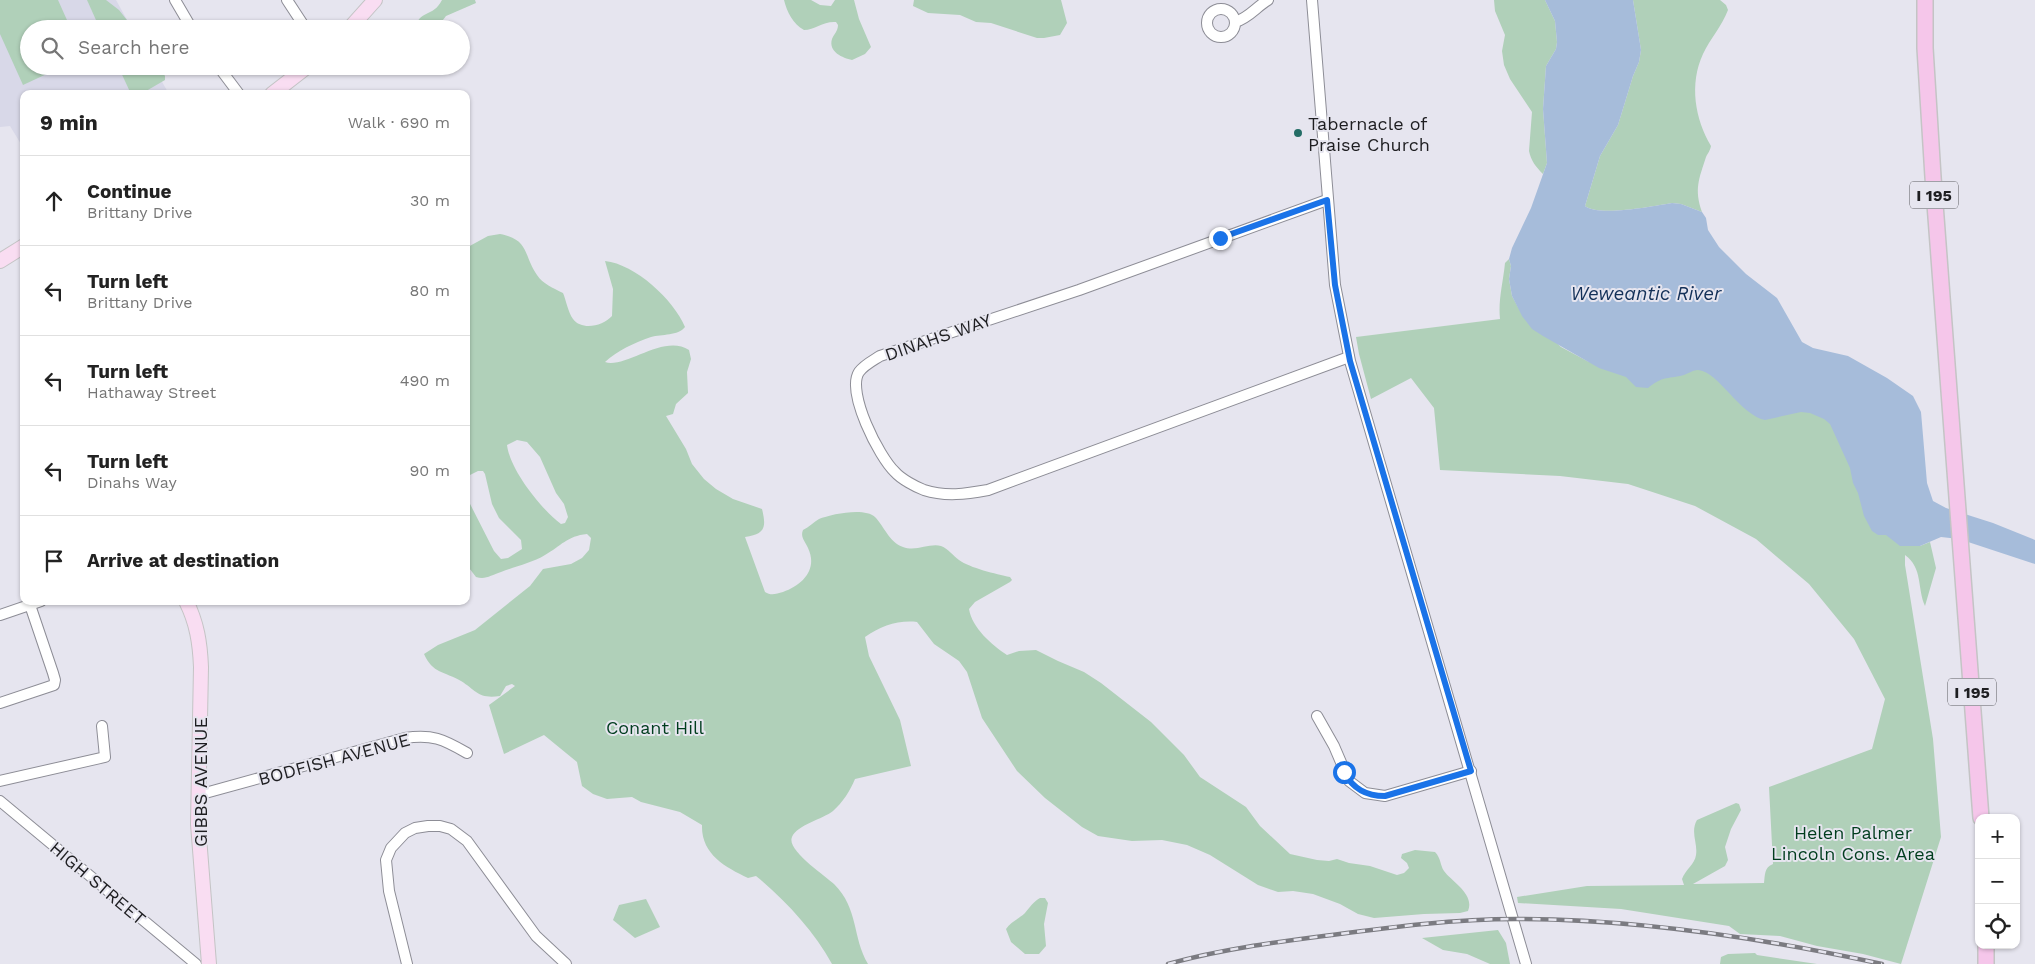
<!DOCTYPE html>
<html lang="en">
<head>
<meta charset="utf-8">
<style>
	body { margin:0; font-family:"Work Sans",sans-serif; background:#f2f2f2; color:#222 }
	.controls { position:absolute; right:15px; bottom:15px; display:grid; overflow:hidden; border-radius:10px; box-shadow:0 1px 4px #0004 }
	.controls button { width:45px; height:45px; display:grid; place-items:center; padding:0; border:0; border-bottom:1px solid #e0e0e0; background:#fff; color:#222; font:25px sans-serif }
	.stop { position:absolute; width:15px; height:15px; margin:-11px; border:4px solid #1a73e8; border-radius:50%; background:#fff }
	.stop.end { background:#1a73e8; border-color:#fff; box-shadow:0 1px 5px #0008 }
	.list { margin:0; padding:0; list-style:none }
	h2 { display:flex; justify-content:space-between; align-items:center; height:65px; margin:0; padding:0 20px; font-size:21px }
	h2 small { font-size:16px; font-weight:400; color:#767676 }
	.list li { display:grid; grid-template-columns:32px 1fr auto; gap:15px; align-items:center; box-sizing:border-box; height:90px; padding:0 20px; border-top:1px solid #e0e0e0 }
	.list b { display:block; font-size:19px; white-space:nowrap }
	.list p { margin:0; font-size:16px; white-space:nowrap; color:#767676 }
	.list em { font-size:16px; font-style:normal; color:#767676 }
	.icon { flex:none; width:28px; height:28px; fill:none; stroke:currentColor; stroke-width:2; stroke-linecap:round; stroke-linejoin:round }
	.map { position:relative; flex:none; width:2035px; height:964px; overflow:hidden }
	.search { position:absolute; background:#fff; box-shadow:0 1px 4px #0004; left:20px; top:20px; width:450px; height:55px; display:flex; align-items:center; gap:12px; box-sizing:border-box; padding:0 18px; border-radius:28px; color:#767676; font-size:19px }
	.panel { position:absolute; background:#fff; box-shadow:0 1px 4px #0004; left:20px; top:90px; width:450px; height:515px; border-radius:10px }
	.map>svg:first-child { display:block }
</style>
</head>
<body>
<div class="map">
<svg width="2035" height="964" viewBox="0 0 2035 964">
	<rect width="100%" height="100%" fill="#e6e5ef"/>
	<!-- built -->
	<path fill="#d8d8e8" d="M 0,0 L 116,0 L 132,29 L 29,29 L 29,66 L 153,66 L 169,94 L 24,94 L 24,149 L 10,126 L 0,127 Z"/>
	<!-- green -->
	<g fill="#b0d0b9" fill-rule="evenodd">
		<path d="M 0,0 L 58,0 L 71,29 L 29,29 L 29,66 L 64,66 L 23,85 L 0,34 Z"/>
		<path d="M 87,0 L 106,0 L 119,10 L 134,29 L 100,29 Z"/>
		<path d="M 442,0 L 475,0 L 476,3 L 446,16 L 436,29 L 415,29 C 419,9 433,18 442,0 Z"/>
		<path d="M 784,0 L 811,0 L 820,5 L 831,6 L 835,0 L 854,0 L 859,19 L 871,47 L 865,54 L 852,60 C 843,58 828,52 832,39 C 834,34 838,31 838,25 L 836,22 C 823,21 815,30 804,30 C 793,24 787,12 784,0 Z"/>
		<path d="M 914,0 L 1061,0 L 1067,23 L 1060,35 L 1044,38 L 1037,38 L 991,23 L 976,22 L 960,15 L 928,13 L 913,6 Z"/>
		<path d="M 1494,0 L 1545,0 L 1555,21 L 1557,42 L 1556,49 L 1546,66 L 1543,109 L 1547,163 L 1543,174 C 1536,167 1531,161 1529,151 L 1532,112 L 1510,79 L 1504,65 L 1502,51 L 1505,35 L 1495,11 Z"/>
		<path d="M 1633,0 L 1720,0 L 1726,5 L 1728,10 C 1722,26 1710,39 1703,54 C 1689,84 1695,119 1711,146 C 1710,151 1708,153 1706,157 C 1699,179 1694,189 1702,212 L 1681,204 L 1672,203 C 1654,206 1599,217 1585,206 L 1600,156 L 1618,125 L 1633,76 L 1639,62 L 1641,50 Z"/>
		<path d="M 118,66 L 159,66 L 165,76 L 165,80 L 141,94 L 131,94 Z"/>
		<path d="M 500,234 C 530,240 523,255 537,275 C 543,284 553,288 563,293 C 566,300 568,312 573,319 C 582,331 603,326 612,316 L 613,289 L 605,261 C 635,264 674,300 685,327 C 678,336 662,334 651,337 C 634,343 618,350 605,362 C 625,369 664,333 689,350 L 691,359 L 687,372 L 688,393 L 676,404 L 673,414 L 666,416 L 686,449 L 692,464 L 704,479 L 716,489 L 733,499 L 762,509 C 767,529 764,534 745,537 L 765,592 C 771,596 776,594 783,592 C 803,585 818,569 808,548 C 805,541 800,537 803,530 C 809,527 814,522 819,519 C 831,514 865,507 875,517 C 884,526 889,542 903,547 C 916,552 929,543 941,546 C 949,549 953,556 959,560 C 970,568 996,574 1010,577 L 1012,580 L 1010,582 L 975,602 L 969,609 C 972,628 992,645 1007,655 L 1019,651 L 1036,650 L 1058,661 L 1084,672 L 1101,683 L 1151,722 L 1184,755 L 1200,777 L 1246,807 L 1260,826 L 1290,854 L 1317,860 L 1329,861 L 1337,859 L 1349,863 L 1370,866 L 1397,875 L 1404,873 L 1409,868 L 1407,863 L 1401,858 L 1402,854 L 1415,850 L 1435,852 C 1441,858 1440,865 1444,871 C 1452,882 1475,894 1468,911 L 1460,913 L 1424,914 L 1374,918 L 1358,914 L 1340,904 L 1313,894 L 1293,891 L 1278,892 L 1258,885 L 1210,855 L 1187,845 L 1162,840 L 1132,841 L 1098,836 L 1082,827 L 1045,798 L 1017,771 L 982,718 L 967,672 L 959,661 L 934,644 L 917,622 C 898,620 881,626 865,637 L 869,656 L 900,720 L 911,766 L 855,779 C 850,791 843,802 833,811 C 823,819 797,825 792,837 C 786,850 826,876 834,884 C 859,909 852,937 868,964 L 832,964 C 814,931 785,900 756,876 L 748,878 C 725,867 701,854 702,825 L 680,812 L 641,802 L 632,797 L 607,799 L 593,794 L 582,786 L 577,762 L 544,735 L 504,754 L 489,705 L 515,686 L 512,684 L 506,686 L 500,696 C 478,699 477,691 461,681 C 444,671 433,674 424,654 L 438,645 L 475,630 L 530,586 L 543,569 L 571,564 L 582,558 L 589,550 L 591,538 L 587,534 C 567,536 561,546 545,555 C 532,563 516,566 501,572 C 491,575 486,580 476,577 L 466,564 L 466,496 L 494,551 L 501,559 L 508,558 L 522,549 L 521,540 L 499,518 L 492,504 L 485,474 L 483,471 L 478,471 L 466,477 L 466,248 L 488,236 ZM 517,440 L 527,442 L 540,457 L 556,493 L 564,504 L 568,517 L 565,523 L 561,524 C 541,509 510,470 507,445 Z"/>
		<path d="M 1509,259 L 1511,266 L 1509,279 L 1512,296 L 1518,307 L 1561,347 L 1589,362 L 1594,333 L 1823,409 L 1920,546 L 1930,542 L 1936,568 L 1925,606 C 1917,588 1923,568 1905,555 L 1905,565 L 1933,739 L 1941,837 L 1901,964 L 1863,954 L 1817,946 L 1780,936 L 1740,934 L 1729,926 L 1621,909 L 1518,903 L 1517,897 L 1587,886 L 1684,885 L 1682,879 C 1685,870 1695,864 1696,855 C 1698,843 1690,832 1697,820 L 1736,803 L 1739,804 L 1741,810 L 1731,829 L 1725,847 L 1728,860 L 1725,866 L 1693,884 L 1764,883 C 1765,876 1764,867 1773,864 L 1769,787 L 1872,749 L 1885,699 L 1854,639 L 1809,584 L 1756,539 L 1695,506 L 1628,484 L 1560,476 L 1440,470 L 1434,408 L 1411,378 L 1371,399 L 1359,354 L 1356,337 L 1500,319 C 1498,300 1503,283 1505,263 Z"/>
		<path d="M 1040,898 L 1045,898 L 1048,903 L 1044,924 L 1046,946 L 1039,954 L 1025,954 L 1011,942 L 1006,929 C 1011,921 1019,919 1025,913 C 1030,907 1033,902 1040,898 Z"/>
		<path d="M 646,899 L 660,927 L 635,938 L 613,920 L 619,905 Z"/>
		<path d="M 1498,930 L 1506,943 L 1510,964 L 1490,964 L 1467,954 L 1443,950 L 1422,938 Z"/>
		<path d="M 1755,953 L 1757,955 L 1817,964 L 1720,964 L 1721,957 L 1728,954 Z"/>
	</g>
	<!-- water -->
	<path fill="#a6bcda" d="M 1545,0 L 1633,0 L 1641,50 L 1639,62 L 1633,76 L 1618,125 L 1600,156 L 1585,206 C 1599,217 1654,206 1672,203 L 1681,204 L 1702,212 L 1706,218 L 1708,230 L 1719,247 L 1746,274 L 1777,298 L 1802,342 L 1813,348 L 1848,356 L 1887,378 L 1913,396 L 1921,412 L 1927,483 L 1933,501 L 1946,508 L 1993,523 L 2035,540 L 2035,564 L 1959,539 L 1941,537 L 1920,546 L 1900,546 L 1886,535 L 1878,535 L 1872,531 L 1864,516 L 1858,493 L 1853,483 L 1850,468 L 1830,424 L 1824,419 L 1810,413 L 1801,412 L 1765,420 C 1740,415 1718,371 1698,370 C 1692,370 1686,375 1680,376 C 1664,379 1662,377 1648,388 L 1636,387 L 1626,377 L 1599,368 L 1543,336 L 1532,329 L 1522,316 L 1512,296 L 1509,279 L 1511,266 L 1509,259 L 1512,248 L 1531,208 L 1547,163 L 1543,109 L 1546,66 L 1556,49 L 1557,42 L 1555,21 Z"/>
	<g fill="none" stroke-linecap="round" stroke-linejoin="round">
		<!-- minor casing -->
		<g stroke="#8d8d96" stroke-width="12">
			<g id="minor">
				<path d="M 175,0 L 192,29"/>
				<path d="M 287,0 L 306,29"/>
				<path d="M 1312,0 L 1335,285 L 1350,361 L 1526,964"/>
				<circle cx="1221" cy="23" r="14"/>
				<path d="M 1235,22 C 1249,18 1256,7 1268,0"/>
				<path d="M 218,66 L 239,94"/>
				<path d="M 1327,200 L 1079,290 L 880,356 C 874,360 864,365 859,372 C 846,392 879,457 895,472 C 901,479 916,487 924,490 C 946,497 966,494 988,490 L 1349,357"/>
				<path d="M 0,615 L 41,601"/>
				<path d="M 0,703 L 54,685 L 55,680 L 53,673 L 30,605"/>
				<path d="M 1317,716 L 1334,746 L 1349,781 L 1365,793 L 1385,796 L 1471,771"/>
				<path d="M 0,781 L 105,757 L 102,726"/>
				<path d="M 198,795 L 405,738 C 432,734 443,739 467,753"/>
				<path d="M 0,801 L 196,964"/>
				<path d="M 407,964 L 389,891 L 386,860 L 391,848 L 405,833 L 415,828 L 428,826 L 440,826 L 451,829 L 467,841 L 536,936 L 566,964"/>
			</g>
		</g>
		<!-- major casing -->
		<g stroke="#c4c4c5" stroke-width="16">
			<g id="major">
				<path d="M 349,29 L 375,0"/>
				<path d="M 272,94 L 308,66"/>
				<path d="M 0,261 L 24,246"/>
				<path d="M 186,601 C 197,623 200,643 201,667 L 198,824 L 209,964"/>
			</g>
		</g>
		<!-- highway casing -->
		<g stroke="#c4c4c5" stroke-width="18">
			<g id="highway">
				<path d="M 1925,0 L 1925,48 L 1933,177 L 1981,818"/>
				<path d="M 1986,945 L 1986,964"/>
			</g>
		</g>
		<!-- minor -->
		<use href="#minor" stroke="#fff" stroke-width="10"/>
		<!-- major -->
		<use href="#major" stroke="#f9ddf2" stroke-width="14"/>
		<!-- highway -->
		<use href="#highway" stroke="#f5c6ea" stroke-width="15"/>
		<!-- rail casing -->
		<g stroke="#7b7b81" stroke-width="4.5">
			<path id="rail" d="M 1168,964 C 1221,949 1277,942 1332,935 C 1393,927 1454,919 1516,919 C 1639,919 1762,938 1882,964"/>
		</g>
		<!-- rail -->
		<use href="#rail" stroke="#e6e5ef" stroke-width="2.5" stroke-dasharray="8" stroke-linecap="butt"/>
	</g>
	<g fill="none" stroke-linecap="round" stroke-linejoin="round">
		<!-- route -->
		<path stroke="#1a73e8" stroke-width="6" d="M 1220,238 L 1327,200 L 1335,285 L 1350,361 L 1471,771 L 1385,796 C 1366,796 1353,789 1344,772"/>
	</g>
	<!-- markers -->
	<circle fill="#246d66" stroke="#e6e5ef" stroke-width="2" cx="1298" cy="133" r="5"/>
	<g text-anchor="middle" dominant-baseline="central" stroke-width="4" stroke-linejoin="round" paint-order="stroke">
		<!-- shield labels -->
		<g fill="#e6e5ef" stroke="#5a5a5f" stroke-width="1">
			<rect x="1910" y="181.5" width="48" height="27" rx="4"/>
			<rect x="1948" y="678.5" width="48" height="27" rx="4"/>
		</g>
		<g font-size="16" font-weight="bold" fill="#1e1e21">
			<text x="1934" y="195">I 195</text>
			<text x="1972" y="692">I 195</text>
		</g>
		<!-- poi labels -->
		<g font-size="18" fill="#1e1e21" stroke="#e6e5ef" text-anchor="start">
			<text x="1308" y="123">Tabernacle of<tspan x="1308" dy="21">Praise Church</tspan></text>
		</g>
		<!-- street labels -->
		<g font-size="18" fill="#1e1e21" stroke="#e6e5ef">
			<text transform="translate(938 337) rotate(-19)">DINAHS WAY</text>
			<text transform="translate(334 759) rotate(-15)">BODFISH AVENUE</text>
			<text transform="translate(200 782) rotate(-90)">GIBBS AVENUE</text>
			<text transform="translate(98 883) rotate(40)">HIGH STREET</text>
		</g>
		<!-- park labels -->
		<g font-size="18" fill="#003d1e" stroke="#e6e5ef">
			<text x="655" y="727">Conant Hill</text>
			<text x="1853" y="832">Helen Palmer<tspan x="1853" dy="21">Lincoln Cons. Area</tspan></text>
		</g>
		<!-- water labels -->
		<g font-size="19" font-style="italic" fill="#133058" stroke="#e6e5ef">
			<text x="1646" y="293">Weweantic River</text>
		</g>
	</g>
</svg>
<div class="controls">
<button>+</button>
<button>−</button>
<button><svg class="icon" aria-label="locate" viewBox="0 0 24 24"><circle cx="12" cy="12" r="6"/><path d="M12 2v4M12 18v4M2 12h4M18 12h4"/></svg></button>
</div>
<div class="stop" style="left:1344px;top:772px"></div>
<div class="stop end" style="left:1220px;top:238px"></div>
<div class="search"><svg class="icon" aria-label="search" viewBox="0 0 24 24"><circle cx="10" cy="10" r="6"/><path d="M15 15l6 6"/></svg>Search here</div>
<section class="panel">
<h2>9 min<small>Walk · 690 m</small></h2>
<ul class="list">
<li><svg class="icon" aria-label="ahead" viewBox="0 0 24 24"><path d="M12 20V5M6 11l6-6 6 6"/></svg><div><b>Continue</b><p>Brittany Drive</p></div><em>30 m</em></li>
<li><svg class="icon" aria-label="left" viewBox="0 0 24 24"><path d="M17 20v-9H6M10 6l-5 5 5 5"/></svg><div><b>Turn left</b><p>Brittany Drive</p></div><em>80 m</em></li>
<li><svg class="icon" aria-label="left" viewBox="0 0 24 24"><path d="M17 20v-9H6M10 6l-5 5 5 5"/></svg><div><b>Turn left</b><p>Hathaway Street</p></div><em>490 m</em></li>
<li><svg class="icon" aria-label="left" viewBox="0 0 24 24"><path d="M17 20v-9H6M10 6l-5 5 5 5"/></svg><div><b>Turn left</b><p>Dinahs Way</p></div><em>90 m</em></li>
<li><svg class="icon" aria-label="arrive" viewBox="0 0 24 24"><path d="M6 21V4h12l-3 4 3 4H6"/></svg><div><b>Arrive at destination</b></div></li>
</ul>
</section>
</div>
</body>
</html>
